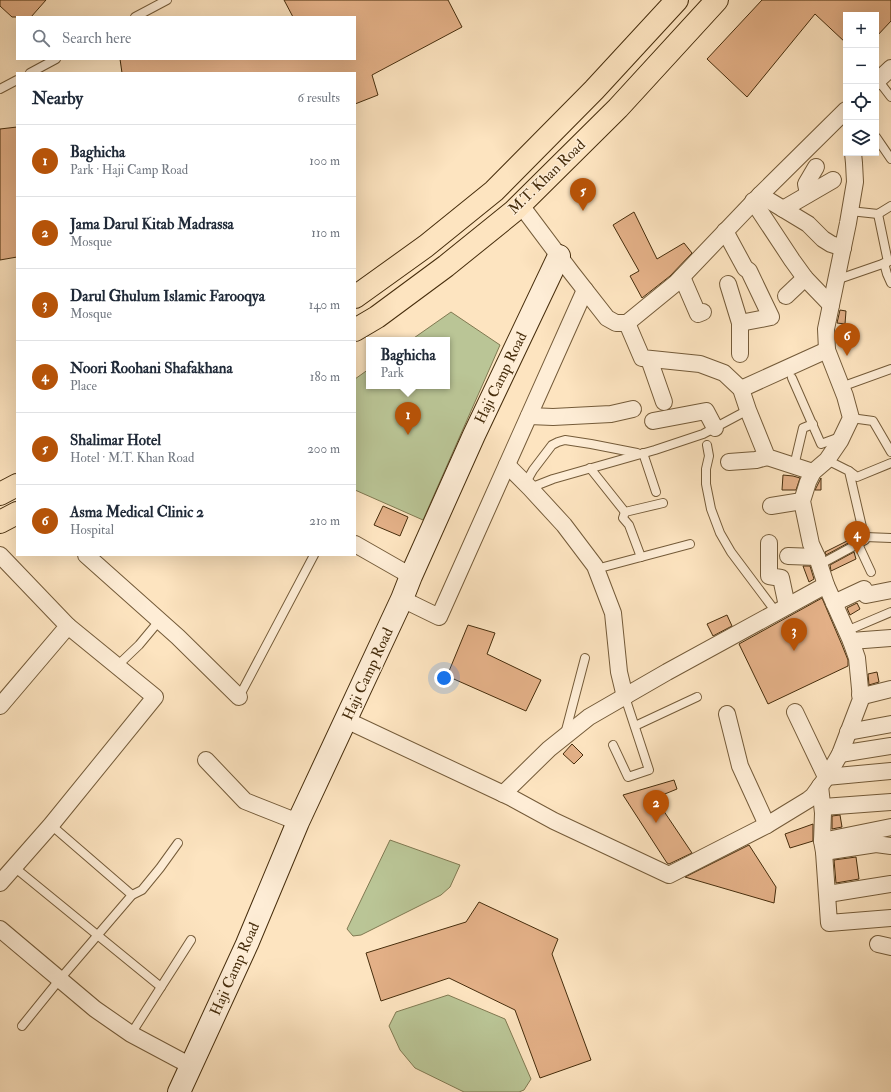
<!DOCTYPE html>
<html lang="en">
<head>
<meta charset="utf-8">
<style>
	body { margin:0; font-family:"IM FELL Double Pica",serif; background:#f2f2f3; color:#1f2937 }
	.controls { position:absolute; right:12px; top:12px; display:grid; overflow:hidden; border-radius:0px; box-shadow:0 4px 16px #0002 }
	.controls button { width:36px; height:36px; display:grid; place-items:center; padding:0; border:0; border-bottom:1px solid #e0e1e3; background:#fff; color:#1f2937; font:20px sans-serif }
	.you { position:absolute; left:444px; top:678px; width:14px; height:14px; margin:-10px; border:3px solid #fff; border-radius:50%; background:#1a73e8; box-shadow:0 0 0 6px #1a73e833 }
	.badge { display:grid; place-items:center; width:26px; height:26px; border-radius:50%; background:#b45309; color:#fff; font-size:13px; font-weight:700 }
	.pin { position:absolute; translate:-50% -33px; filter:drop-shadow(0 1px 2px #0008) }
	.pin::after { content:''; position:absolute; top:21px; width:14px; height:12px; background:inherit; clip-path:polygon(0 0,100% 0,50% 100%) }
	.popup { position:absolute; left:366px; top:337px; width:84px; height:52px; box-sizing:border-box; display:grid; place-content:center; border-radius:0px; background:#fff; filter:drop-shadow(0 1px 3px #0005); font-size:13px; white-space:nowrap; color:#747a83 }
	.popup b { font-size:15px; color:#1f2937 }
	.popup::after { content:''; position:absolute; left:50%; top:100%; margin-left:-8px; border:8px solid transparent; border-top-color:#fff }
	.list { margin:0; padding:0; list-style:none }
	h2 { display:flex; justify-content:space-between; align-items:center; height:52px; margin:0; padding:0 16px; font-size:17px }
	h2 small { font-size:13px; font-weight:400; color:#747a83 }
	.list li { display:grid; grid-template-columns:26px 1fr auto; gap:12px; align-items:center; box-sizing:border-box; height:72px; padding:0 16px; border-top:1px solid #e0e1e3 }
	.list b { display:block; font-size:15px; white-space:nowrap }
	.list p { margin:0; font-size:13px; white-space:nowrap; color:#747a83 }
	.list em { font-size:13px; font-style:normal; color:#747a83 }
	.icon { flex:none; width:22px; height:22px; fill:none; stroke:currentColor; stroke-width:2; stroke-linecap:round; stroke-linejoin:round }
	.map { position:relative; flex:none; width:891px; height:1092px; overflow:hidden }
	.search { position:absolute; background:#fff; box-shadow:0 4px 16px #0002; left:16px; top:16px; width:340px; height:44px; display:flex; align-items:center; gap:10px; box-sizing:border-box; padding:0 14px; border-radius:0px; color:#747a83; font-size:15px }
	.panel { position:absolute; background:#fff; box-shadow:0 4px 16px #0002; left:16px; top:72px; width:340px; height:484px; border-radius:0px }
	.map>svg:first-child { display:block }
</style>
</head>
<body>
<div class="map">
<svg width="891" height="1092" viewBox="0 0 891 1092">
	<rect width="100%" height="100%" fill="#fde4c0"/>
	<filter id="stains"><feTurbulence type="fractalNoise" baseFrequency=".005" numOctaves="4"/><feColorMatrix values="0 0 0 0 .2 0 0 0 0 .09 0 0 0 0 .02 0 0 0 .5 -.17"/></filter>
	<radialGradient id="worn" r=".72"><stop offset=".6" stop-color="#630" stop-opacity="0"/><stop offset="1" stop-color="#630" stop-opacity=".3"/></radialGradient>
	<!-- green -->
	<g fill="#bac596" stroke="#807951">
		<path d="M 451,312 L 500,345 L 423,520 L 355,490 L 355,379 L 369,369 L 369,386 L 447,386 L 447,340 L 411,340 Z"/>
		<path d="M 390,840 L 460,865 L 450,887 L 441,895 L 361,935 L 353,936 L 347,929 Z"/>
		<path d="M 448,995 L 505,1019 L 531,1079 L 524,1090 L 519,1092 L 464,1092 L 415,1068 L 400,1050 L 389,1026 L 396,1012 Z"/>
	</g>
	<!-- building -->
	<g fill="#e3b087" stroke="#462d0c">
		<path d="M 0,0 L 46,0 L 31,17 L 12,17 L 0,6 Z"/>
		<path d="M 284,0 L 448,0 L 462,27 L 372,75 L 378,95 L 355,104 L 355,73 L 122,73 L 120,59 L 355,59 L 355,17 L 293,17 Z"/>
		<path d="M 762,0 L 891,0 L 891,21 L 876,37 L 876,15 L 846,15 L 846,43 L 815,14 L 747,97 L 707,59 Z"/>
		<path d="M 17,127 L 17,257 L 0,260 L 0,129 Z"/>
		<path d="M 634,212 L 657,259 L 684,243 L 692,253 L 670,276 L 642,298 L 630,276 L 639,271 L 613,225 Z"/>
		<path d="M 840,310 L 846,311 L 845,324 L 837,323 Z"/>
		<path d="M 783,475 L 793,476 L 800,478 L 796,490 L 782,490 Z"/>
		<path d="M 821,478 L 821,490 L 815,490 Z"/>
		<path d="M 383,506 L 408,517 L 400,536 L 374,525 Z"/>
		<path d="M 849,540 L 850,542 L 826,555 L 825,552 Z"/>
		<path d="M 854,552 L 856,559 L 831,571 L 830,565 Z"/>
		<path d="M 803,566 L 810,566 L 814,579 L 809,582 Z"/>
		<path d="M 822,598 L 842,645 L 848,660 L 848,666 L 768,704 L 739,644 Z"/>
		<path d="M 857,603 L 860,609 L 850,615 L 847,608 Z"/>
		<path d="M 727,615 L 732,626 L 713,636 L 707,624 Z"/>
		<path d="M 468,625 L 495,633 L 487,654 L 541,680 L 526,711 L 447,676 Z"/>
		<path d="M 877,672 L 879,682 L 869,685 L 868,674 Z"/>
		<path d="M 572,744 L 583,755 L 574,764 L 563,754 Z"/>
		<path d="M 674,780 L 677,789 L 655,798 L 692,853 L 669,864 L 667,863 L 623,795 Z"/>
		<path d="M 840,815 L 842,827 L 832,829 L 832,816 Z"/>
		<path d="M 813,824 L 813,841 L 790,848 L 785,834 Z"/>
		<path d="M 749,845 L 776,887 L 774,903 L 685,877 Z"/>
		<path d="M 856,857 L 859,879 L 836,883 L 834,860 Z"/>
		<path d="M 479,902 L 558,939 L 552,954 L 591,1060 L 540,1078 L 515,1010 L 449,978 L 381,1001 L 366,953 L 466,922 Z"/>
	</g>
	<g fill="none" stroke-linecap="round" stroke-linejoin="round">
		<!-- lane casing -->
		<g stroke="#745b39" stroke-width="10">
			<g id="lane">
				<path d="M 135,17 L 167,0"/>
				<path d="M 30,73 L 56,59"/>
				<path d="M 878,80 L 891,97"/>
				<path d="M 0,89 L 17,80"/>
				<path d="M 876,137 L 891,159"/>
				<path d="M 850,211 L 878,214 L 891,206"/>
				<path d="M 884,263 L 887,274 L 891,283"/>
				<path d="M 836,280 L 888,262 L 878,214"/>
				<path d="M 792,378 L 821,444 L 840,437"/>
				<path d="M 841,387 L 891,369"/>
				<path d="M 851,418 L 873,421 L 891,452"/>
				<path d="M 707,445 L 709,456 L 706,469 L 706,484 L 711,509 L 720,533 L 731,552 L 776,612"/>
				<path d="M 643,453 L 656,492"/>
				<path d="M 794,466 L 803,428 L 813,424"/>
				<path d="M 590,468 L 625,512 L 663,503"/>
				<path d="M 849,471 L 857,477 L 891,463"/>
				<path d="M 525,484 L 533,470 L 552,445 L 558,442 L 565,440 L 591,444 L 637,453"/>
				<path d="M 530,488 L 553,479 L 655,450 L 703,434 L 748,410"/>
				<path d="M 625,512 L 623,518 L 629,525 L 641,557"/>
				<path d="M 865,537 L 891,538"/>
				<path d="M 858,544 L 871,572"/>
				<path d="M 819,565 L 865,540 L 849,471 L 827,460"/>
				<path d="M 596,569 L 690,544"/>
				<path d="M 845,629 L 851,629 L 891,612"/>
				<path d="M 117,666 L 139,645 L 159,621"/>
				<path d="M 239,697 L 314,555"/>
				<path d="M 635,726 L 697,697"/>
				<path d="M 565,734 L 585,658"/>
				<path d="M 613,745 L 628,777 L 649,770 L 625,697"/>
				<path d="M 51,825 L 132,895"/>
				<path d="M 14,867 L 161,987"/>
				<path d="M 22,1026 L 60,979 L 132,895 L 142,890 L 160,868 L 178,843"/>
				<path d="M 131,1034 L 191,940"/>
			</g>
		</g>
		<!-- street casing -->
		<g stroke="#745b39" stroke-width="18">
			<g id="street">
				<path d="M 876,82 L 891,68"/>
				<path d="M 808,194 L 806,184 L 816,167"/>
				<path d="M 760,195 L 808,224 L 823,239 L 831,244 L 843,248"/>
				<path d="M 753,201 L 792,260 L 805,278 L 831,305"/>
				<path d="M 520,204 L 571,272 L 607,318 L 616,323 L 627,323 L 676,283 L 760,195 L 846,110"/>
				<path d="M 783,209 L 833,180"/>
				<path d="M 725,231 L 745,268 L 749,271 L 771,317 L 740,323"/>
				<path d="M 682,277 L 698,314 L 703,312"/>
				<path d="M 728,284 L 740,323 L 740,354"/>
				<path d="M 786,296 L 805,278"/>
				<path d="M 627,323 L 642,358 L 700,364 L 724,373 L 741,389 L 748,410 L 767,457 L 813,472"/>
				<path d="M 649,359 L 664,402"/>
				<path d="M 741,389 L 827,350"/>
				<path d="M 529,416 L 553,417 L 611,414 L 633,409"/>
				<path d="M 653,421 L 706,411 L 715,428"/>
				<path d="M 729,462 L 756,460 L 767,457"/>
				<path d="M 507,465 L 530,488 L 564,525 L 595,566 L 613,613 L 619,672 L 625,697"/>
				<path d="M 771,506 L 802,501"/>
				<path d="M 769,543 L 769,576 L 781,578 L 787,606"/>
				<path d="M 355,544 L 411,576"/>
				<path d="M 0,555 L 68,626 L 0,706"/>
				<path d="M 86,555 L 178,637 L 239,697"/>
				<path d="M 788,556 L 817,557"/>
				<path d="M 402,599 L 439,617 L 585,290"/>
				<path d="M 834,603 L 864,589 L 866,595 L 891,590"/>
				<path d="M 851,641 L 891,638"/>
				<path d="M 860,695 L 867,695 L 891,689"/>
				<path d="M 795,712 L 826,777 L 891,771"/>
				<path d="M 727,714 L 740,766 L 767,825"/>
				<path d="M 346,720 L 510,797 L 554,821 L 669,875 L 767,825 L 808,800 L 813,796 L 829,774 L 832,768 L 840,754 L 861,699 L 857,658 L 851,641 L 826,585 L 817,557 L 811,544 L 802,501 L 808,482 L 813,472 L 827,460 L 840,441 L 851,418 L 845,396 L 827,350 L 826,329 L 848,223 L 855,182 L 854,163 L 853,153"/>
				<path d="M 848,732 L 891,724"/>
				<path d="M 840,754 L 891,746"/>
				<path d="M 206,760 L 245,801 L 298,822"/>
				<path d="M 820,786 L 823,813 L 822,841 L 824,852 L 829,923 L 891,918"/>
				<path d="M 503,794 L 549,749 L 589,717 L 667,672 L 826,585"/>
				<path d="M 823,807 L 891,802"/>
				<path d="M 822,841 L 891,827"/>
				<path d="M 824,852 L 876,844 L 891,846"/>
				<path d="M 0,883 L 51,825 L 155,697 L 68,626"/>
				<path d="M 828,894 L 891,884"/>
				<path d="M 0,929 L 95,1009 L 131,1034 L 191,1066"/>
				<path d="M 878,944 L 891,947"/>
			</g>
		</g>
		<!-- secondary casing -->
		<g stroke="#462d0c" stroke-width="24">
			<path id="secondary" d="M 179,1092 L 247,944 L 298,822 L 402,599 L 411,576 L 474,435 L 559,256"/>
		</g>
		<!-- highway casing -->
		<g stroke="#462d0c" stroke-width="24">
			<g id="highway">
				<path d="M 355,297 L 426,246 L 494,191 L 594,90 L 677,0"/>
				<path d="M 355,330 L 377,317 L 446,266 L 514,211 L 618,108 L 717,0"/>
				<path d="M 0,494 L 17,485"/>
				<path d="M 0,522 L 17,513"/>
			</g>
		</g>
		<!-- lane -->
		<use href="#lane" stroke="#feedd6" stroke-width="8"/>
		<!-- street -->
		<use href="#street" stroke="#feedd6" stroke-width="16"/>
		<!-- secondary -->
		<use href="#secondary" stroke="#feedd6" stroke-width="22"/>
		<!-- highway -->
		<use href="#highway" stroke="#fde4c0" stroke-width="22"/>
	</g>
	<g text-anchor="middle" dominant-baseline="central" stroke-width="3" stroke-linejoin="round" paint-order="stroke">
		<!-- street labels -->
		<g font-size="15" fill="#462d0c" stroke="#feedd6">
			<text transform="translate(547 177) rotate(-44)">M.T. Khan Road</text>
			<text transform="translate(501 378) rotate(-64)">Haji Camp Road</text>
			<text transform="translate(368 674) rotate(-65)">Haji Camp Road</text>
			<text transform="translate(235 969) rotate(-66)">Haji Camp Road</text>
		</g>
	</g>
	<rect width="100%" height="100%" filter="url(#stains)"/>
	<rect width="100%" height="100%" fill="url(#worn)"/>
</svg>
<div class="controls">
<button>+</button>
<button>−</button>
<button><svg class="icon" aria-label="locate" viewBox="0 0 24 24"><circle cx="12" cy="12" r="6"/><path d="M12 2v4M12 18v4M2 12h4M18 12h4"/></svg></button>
<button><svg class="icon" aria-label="layers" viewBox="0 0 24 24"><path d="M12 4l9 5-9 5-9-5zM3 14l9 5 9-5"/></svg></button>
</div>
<div class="you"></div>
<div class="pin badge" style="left:408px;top:435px">1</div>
<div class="popup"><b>Baghicha</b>Park</div>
<div class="pin badge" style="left:656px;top:823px">2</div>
<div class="pin badge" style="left:794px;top:651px">3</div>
<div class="pin badge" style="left:857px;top:554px">4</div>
<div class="pin badge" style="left:583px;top:211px">5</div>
<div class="pin badge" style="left:847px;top:356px">6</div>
<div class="search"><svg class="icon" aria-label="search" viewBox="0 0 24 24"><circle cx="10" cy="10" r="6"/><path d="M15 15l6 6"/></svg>Search here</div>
<section class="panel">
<h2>Nearby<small>6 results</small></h2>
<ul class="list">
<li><span class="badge">1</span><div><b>Baghicha</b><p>Park · Haji Camp Road</p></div><em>100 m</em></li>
<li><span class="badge">2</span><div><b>Jama Darul Kitab Madrassa</b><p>Mosque</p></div><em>110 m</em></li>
<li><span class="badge">3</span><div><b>Darul Ghulum Islamic Farooqya</b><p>Mosque</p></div><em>140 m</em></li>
<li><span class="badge">4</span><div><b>Noori Roohani Shafakhana</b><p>Place</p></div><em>180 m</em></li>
<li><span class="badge">5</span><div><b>Shalimar Hotel</b><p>Hotel · M.T. Khan Road</p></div><em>200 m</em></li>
<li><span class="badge">6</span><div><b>Asma Medical Clinic 2</b><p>Hospital</p></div><em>210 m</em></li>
</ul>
</section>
</div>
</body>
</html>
